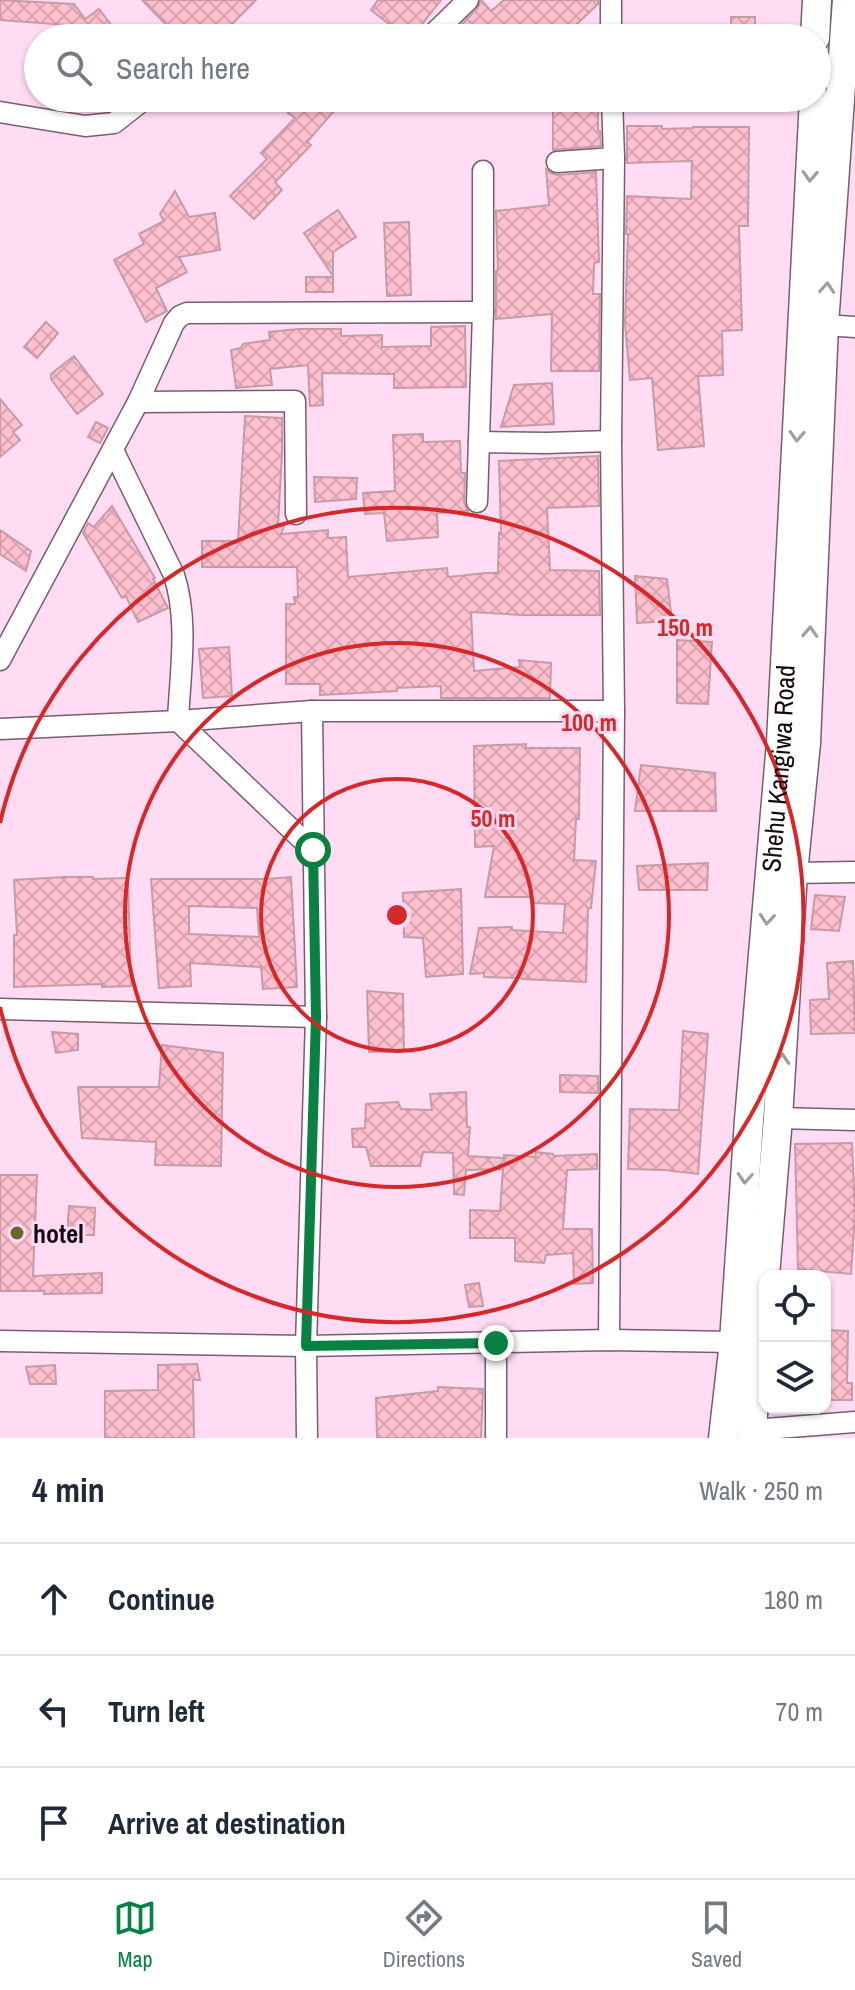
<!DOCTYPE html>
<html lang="en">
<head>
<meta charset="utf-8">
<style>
	body { margin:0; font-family:"Archivo Narrow",sans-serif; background:#f2f2f3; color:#1f2937 }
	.controls { position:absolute; right:24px; bottom:24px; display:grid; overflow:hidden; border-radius:16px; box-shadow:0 2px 6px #0004 }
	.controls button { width:72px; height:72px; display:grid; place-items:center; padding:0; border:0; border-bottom:2px solid #e0e1e3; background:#fff; color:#1f2937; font:40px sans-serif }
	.stop { position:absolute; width:24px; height:24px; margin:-18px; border:6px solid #0b8043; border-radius:50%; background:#fff }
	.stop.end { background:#0b8043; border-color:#fff; box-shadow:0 2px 8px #0008 }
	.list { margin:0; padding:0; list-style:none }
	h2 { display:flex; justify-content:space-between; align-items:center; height:104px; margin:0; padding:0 32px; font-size:34px }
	h2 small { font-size:26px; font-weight:400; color:#747a83 }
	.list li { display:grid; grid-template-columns:52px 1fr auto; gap:24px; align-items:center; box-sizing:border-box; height:112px; padding:0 32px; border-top:2px solid #e0e1e3 }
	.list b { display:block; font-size:30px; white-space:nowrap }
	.list em { font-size:26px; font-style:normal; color:#747a83 }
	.icon { flex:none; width:44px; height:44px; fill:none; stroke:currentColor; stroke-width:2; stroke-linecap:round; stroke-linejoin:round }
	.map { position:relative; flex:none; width:855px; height:1438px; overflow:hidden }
	.search { position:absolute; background:#fff; box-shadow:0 2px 6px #0004; left:24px; right:24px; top:24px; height:88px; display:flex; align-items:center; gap:20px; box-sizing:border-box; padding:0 28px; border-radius:44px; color:#747a83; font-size:30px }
	.sheet { height:440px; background:#fff }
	nav { display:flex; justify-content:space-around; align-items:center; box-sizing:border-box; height:112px; border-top:2px solid #e0e1e3; background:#fff; font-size:22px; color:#747a83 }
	nav a { display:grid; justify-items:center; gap:4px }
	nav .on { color:#0b8043 }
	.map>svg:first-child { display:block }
</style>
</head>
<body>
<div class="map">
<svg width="855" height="1438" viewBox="0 0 855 1438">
	<defs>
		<pattern id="building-cross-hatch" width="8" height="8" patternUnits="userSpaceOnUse" patternTransform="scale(2)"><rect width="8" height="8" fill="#ffbfce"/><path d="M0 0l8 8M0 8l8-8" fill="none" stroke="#daa3b0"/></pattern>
	</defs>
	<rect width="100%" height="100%" fill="#ffdcf4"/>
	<!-- building -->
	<g fill="url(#building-cross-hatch)" stroke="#c49ca5" stroke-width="2" fill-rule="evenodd">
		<path d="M 0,0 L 74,4 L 85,19 L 99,9 L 121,38 L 68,38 L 82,26 L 0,20 Z"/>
		<path d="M 142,0 L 256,0 L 218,38 L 179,38 Z"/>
		<path d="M 378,0 L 441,0 L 411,38 L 407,38 L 371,10 Z"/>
		<path d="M 481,0 L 491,11 L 504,0 L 598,0 L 598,4 L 562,38 L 448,38 L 477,9 Z"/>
		<rect x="731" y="17" width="24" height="21"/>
		<path d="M 301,98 L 345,98 L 307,142 L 311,145 L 275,182 L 282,190 L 254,219 L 230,196 L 267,159 L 261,153 L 295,118 L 288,113 Z"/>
		<path d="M 553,98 L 598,98 L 598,131 L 600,131 L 601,146 L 553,150 Z"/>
		<path d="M 627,126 L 662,126 L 662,129 L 693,128 L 693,127 L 749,127 L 748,226 L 739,226 L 742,330 L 722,331 L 723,375 L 698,376 L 704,446 L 658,450 L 652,378 L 630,380 L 625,323 L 628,234 L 626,234 L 627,196 L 691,199 L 692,161 L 627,163 Z"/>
		<path d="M 546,169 L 551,173 L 557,175 L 596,172 L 599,262 L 594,263 L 593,294 L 600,294 L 599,371 L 551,371 L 552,314 L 496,319 L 496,271 L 498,270 L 496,211 L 549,205 Z"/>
		<path d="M 175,191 L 189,217 L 215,213 L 220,250 L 179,257 L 187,272 L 156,288 L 167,311 L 146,322 L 114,260 L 144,244 L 139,234 L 164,221 L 160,214 Z"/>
		<path d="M 338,210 L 356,237 L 333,252 L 333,276 L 304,233 Z"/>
		<path d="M 409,222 L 411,295 L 387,296 L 384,223 Z"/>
		<rect x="306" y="277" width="27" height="15"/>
		<path d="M 46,322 L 58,333 L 37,358 L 24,347 Z"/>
		<path d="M 465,326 L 466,387 L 394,388 L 394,374 L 322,373 L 323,405 L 310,406 L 308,365 L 270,369 L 272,385 L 236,388 L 231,350 L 241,348 L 243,344 L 270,340 L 269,332 L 299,329 L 341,329 L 341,336 L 382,335 L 382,347 L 431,346 L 431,327 Z"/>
		<path d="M 74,356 L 103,394 L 77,414 L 51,379 L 51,374 Z"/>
		<path d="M 552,383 L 554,424 L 501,427 L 514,385 Z"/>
		<path d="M 0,399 L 22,425 L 13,432 L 20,440 L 0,457 Z"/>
		<path d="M 245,416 L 282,418 L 282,452 L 278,526 L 284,526 L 281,534 L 328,530 L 328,538 L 346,537 L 348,577 L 447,568 L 448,577 L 486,573 L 498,573 L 499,533 L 501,534 L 499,461 L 598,456 L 599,506 L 547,508 L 550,570 L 599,571 L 600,615 L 523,615 L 471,612 L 474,671 L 520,667 L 519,660 L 551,663 L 550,698 L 441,698 L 441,686 L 397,688 L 397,691 L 320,695 L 320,684 L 286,684 L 286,604 L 295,604 L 294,597 L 298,597 L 297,567 L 202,567 L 202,541 L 238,541 Z"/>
		<path d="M 96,422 L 108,428 L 100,443 L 88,437 Z"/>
		<path d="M 423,434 L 423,442 L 460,441 L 461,473 L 465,473 L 464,502 L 468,511 L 437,513 L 438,537 L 387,541 L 384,513 L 365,514 L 363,493 L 395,491 L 393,435 Z"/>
		<path d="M 314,477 L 357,478 L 356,499 L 315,502 Z"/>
		<path d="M 112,506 L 155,578 L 153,579 L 168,608 L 138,622 L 126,596 L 122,598 L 83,533 L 88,523 L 94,527 Z"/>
		<path d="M 0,530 L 31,551 L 26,571 L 0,554 Z"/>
		<path d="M 635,576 L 667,579 L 672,621 L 637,623 Z"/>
		<path d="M 677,640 L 712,642 L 708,704 L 677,703 Z"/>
		<path d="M 229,647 L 232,696 L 203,698 L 199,649 Z"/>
		<path d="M 526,744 L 526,748 L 580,748 L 579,819 L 576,819 L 574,860 L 596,861 L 591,908 L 588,908 L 586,982 L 522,979 L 522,978 L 484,977 L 484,973 L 470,974 L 479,928 L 512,927 L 512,930 L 563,933 L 565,904 L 531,903 L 531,897 L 485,897 L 494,846 L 475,847 L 474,746 Z"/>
		<path d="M 641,765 L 715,773 L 716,811 L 635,811 Z"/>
		<path d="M 708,863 L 707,890 L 639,890 L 637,866 Z"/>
		<path d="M 65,877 L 93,877 L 93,879 L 128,878 L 131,986 L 102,987 L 102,984 L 14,987 L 14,935 L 17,935 L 14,880 Z"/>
		<path d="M 291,877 L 297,987 L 263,989 L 261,967 L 190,963 L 191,986 L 159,988 L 151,879 L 264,879 ZM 189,906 L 257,908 L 259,937 L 189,934 Z"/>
		<path d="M 461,889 L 463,974 L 426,977 L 423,938 L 404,937 L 403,893 Z"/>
		<path d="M 815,895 L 845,897 L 839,931 L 811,929 Z"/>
		<path d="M 853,961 L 855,1033 L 811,1034 L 810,1000 L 829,999 L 827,963 Z"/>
		<path d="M 367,991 L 403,994 L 404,1051 L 369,1052 Z"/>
		<path d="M 683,1031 L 708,1034 L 698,1174 L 664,1170 L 628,1169 L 630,1109 L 679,1110 Z"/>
		<path d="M 52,1032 L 78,1034 L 78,1050 L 56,1053 Z"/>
		<path d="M 162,1045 L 223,1053 L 221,1166 L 155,1165 L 156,1142 L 82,1138 L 78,1087 L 159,1087 Z"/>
		<path d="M 560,1075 L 598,1076 L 598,1093 L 560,1092 Z"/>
		<path d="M 466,1092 L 467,1127 L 470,1127 L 468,1156 L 504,1158 L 504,1155 L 536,1157 L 535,1152 L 553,1154 L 554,1156 L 597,1154 L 597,1169 L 567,1170 L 563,1229 L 592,1229 L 593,1283 L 574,1284 L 573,1253 L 546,1255 L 544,1263 L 515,1261 L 515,1238 L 470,1238 L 470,1210 L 500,1211 L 503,1169 L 466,1170 L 464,1195 L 454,1194 L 453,1153 L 423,1152 L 420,1166 L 371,1166 L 366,1147 L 353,1147 L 352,1129 L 365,1128 L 366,1104 L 398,1102 L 401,1109 L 432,1110 L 430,1094 Z"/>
		<path d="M 852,1143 L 855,1213 L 851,1274 L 798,1269 L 795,1144 Z"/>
		<path d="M 0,1175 L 37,1175 L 33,1276 L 102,1273 L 102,1293 L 44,1294 L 44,1291 L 0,1291 Z"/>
		<path d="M 69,1206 L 95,1208 L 94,1235 L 67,1235 Z"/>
		<path d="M 479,1283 L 483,1306 L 469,1307 L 465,1285 Z"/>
		<path d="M 825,1330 L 848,1331 L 847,1383 L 852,1383 L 852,1400 L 825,1400 Z"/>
		<path d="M 197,1364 L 200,1380 L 193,1380 L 194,1438 L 105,1438 L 105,1391 L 158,1390 L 158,1365 Z"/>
		<path d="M 55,1365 L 56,1384 L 30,1384 L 26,1367 Z"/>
		<path d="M 438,1387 L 483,1389 L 481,1438 L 377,1438 L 376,1398 L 438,1391 Z"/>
	</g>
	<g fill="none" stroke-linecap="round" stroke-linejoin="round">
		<!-- minor casing -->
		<g stroke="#7a5c71" stroke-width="23">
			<g id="minor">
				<path d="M 611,0 L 611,38"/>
				<path d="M 237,38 L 261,38"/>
				<path d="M 429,38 L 468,0"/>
				<path d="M 0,112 L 85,126 L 114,123 L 146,98"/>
				<path d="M 557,162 L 614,158 L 612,98"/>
				<path d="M 824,325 L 855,327"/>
				<path d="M 138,402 L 295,401 L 296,514"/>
				<path d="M 479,442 L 546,443 L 611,441"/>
				<path d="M 113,450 L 174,575 C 189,621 180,673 178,721 L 313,850"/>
				<path d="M 477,502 L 483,312 L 483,171"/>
				<path d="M 0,660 L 138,402 L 174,323 L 180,316 L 187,313 L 483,312"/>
				<path d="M 0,729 L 178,721 L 312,711 L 614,711"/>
				<path d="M 793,873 L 855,872"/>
				<path d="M 0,1009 L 316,1017"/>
				<path d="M 778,1118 L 855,1120"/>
				<path d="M 609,1340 L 614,711 L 611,441 L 614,158"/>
				<path d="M 0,1341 L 306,1346 L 609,1340 L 734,1342"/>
				<path d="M 496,1343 L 496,1438"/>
				<path d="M 752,1430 L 855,1422"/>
				<path d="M 307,1438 L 306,1346 L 316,1017 L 312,711"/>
			</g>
		</g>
		<!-- secondary casing -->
		<g stroke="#7a5c71" stroke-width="31">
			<g id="secondary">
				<path d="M 815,38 L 817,0"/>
				<path d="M 765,1276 L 778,1118 L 793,873 L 806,743 L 824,325 L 847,0"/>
				<path id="s1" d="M 723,1438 L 734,1342 L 749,1120 L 781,742 L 814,98"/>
				<path d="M 751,1438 L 765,1277"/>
			</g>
		</g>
		<!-- minor -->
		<use href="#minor" stroke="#fff" stroke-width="20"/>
		<!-- secondary -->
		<use href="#secondary" stroke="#fff" stroke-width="28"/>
	</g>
	<!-- one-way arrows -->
	<defs><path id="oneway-chevron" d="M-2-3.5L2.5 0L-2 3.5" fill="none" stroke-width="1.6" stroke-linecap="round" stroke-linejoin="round" transform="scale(2)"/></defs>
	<g stroke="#a19da0">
		<use href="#oneway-chevron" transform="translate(810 176) rotate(93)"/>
		<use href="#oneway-chevron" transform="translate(827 288) rotate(-86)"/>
		<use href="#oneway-chevron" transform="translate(797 436) rotate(93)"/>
		<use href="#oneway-chevron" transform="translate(810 632) rotate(-87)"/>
		<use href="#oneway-chevron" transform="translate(767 919) rotate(95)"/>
		<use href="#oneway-chevron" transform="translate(782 1059) rotate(-86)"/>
		<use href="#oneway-chevron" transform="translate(745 1178) rotate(94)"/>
	</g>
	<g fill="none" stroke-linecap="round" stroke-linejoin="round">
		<!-- route -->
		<path stroke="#0b8043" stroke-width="10" d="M 313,850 L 316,1017 L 306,1346 L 496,1343"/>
	</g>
	<!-- distance rings -->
	<g fill="none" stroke="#d62828" stroke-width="4">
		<circle cx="397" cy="915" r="136"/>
		<circle cx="397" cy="915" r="272"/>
		<path d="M0 823A407 407 0 1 1 0 1007"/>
	</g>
	<!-- markers -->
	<circle fill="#6b6532" stroke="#ffdcf4" stroke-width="3" cx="17" cy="1233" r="8"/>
	<g text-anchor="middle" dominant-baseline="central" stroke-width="6" stroke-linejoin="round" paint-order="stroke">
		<!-- street labels -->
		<g font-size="26" fill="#150a12" stroke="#ffdcf4">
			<text stroke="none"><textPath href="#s1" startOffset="672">Shehu Kangiwa Road</textPath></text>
		</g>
		<!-- poi labels -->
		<g font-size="26" font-weight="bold" fill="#150a12" stroke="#ffdcf4" text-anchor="start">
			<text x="33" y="1233">hotel</text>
		</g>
	</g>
	<circle cx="397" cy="915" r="12" fill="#d62828" stroke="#ffdcf4" stroke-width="4"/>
	<g font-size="24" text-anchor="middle" font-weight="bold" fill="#d62828" stroke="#ffdcf4" stroke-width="6" stroke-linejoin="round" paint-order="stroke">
		<text x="685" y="636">150 m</text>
		<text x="589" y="731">100 m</text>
		<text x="493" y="827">50 m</text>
	</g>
</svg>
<div class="controls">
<button><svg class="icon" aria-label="locate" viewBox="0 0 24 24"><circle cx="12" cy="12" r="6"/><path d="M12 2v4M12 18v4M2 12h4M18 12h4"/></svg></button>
<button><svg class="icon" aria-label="layers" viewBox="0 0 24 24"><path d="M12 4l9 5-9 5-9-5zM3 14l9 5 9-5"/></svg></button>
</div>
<div class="stop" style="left:313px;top:850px"></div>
<div class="stop end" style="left:496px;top:1343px"></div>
<div class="search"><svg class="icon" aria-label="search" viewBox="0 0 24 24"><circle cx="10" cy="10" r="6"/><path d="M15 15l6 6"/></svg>Search here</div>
</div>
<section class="sheet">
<h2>4 min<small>Walk · 250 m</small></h2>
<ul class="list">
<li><svg class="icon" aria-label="ahead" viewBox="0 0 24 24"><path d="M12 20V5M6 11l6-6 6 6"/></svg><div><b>Continue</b></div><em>180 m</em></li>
<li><svg class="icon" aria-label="left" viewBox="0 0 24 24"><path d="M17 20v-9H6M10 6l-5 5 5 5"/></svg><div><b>Turn left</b></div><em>70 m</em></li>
<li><svg class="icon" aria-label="arrive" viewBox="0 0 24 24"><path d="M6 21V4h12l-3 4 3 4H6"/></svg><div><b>Arrive at destination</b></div></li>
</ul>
</section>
<nav>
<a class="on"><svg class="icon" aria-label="map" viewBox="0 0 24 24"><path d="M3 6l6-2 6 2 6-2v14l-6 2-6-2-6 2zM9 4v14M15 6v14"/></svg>Map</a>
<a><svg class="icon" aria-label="directions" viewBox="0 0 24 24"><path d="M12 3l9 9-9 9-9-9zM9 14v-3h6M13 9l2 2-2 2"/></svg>Directions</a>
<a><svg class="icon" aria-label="saved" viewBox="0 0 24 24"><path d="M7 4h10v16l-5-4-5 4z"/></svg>Saved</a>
</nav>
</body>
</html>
